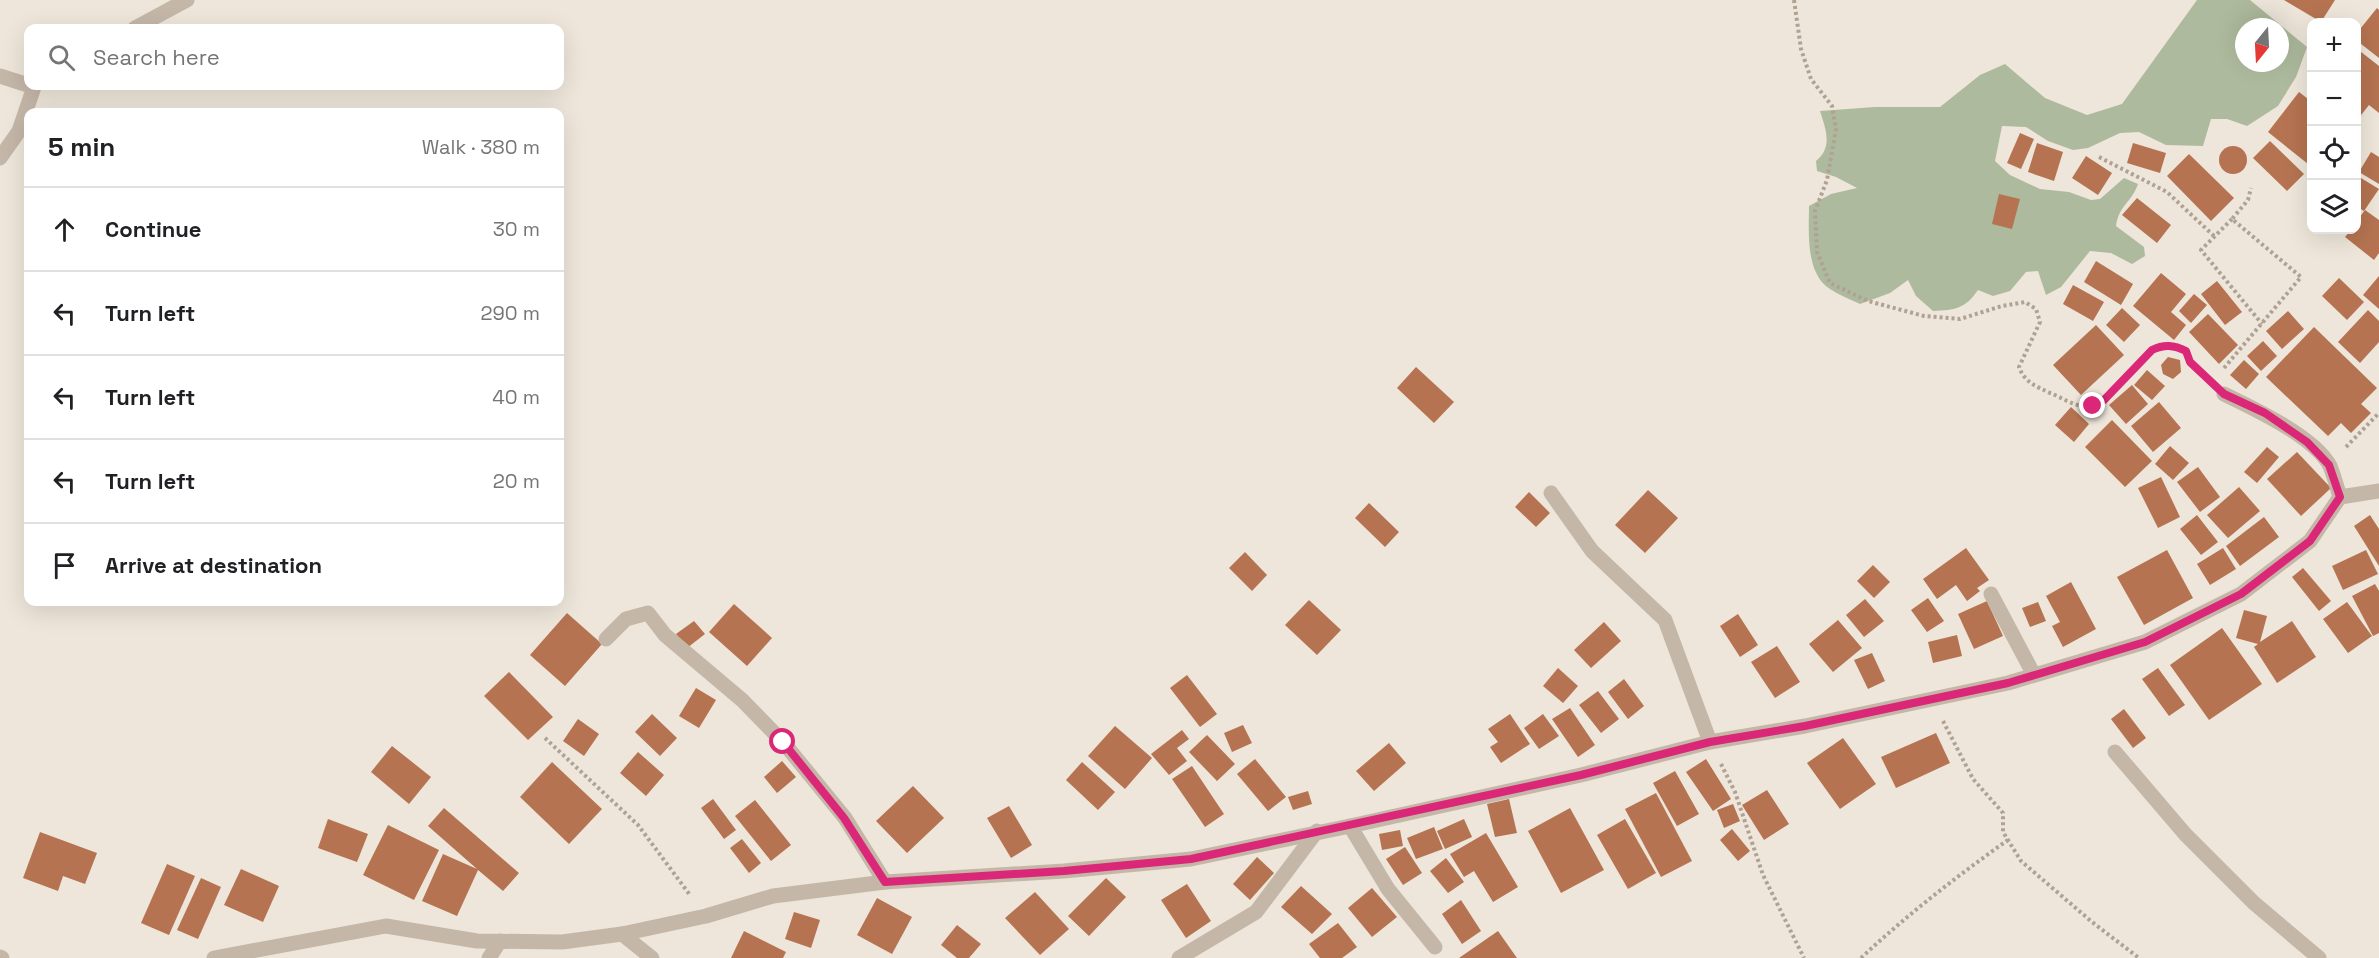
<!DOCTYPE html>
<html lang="en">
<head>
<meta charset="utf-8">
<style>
	body { margin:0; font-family:"Space Grotesk",sans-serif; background:#f2f2f2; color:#202124 }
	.controls { position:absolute; right:18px; top:18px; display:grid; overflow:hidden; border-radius:12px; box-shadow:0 6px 24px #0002 }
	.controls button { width:54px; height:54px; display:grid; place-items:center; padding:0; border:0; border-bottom:2px solid #e0e0e0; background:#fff; color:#202124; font:30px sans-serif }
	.compass { position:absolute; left:2235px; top:18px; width:54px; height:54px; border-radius:50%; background:#fff; box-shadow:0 6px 24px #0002; rotate:198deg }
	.stop { position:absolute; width:18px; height:18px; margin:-14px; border:4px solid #db2777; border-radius:50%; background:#fff }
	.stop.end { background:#db2777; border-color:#fff; box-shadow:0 2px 6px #0008 }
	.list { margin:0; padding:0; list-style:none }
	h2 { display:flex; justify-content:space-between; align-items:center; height:78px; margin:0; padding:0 24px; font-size:26px }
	h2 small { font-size:20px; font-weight:400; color:#757577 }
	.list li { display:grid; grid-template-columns:39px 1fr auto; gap:18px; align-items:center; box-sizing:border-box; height:84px; padding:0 24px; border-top:2px solid #e0e0e0 }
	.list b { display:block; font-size:22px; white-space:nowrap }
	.list em { font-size:20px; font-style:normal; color:#757577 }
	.icon { flex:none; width:33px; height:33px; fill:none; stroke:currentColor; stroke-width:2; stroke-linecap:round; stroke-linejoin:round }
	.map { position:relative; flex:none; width:2379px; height:958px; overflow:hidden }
	.search { position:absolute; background:#fff; box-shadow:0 6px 24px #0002; left:24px; top:24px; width:540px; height:66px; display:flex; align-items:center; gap:15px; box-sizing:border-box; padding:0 21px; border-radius:12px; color:#757577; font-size:22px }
	.panel { position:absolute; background:#fff; box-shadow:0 6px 24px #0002; left:24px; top:108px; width:540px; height:498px; border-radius:12px }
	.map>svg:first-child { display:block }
</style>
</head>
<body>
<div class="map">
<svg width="2379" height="958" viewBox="0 0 2379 958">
	<rect width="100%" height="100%" fill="#eee6da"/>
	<!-- green -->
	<path fill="#aeba9d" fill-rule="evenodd" d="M 2197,0 L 2250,0 L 2307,47 L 2296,77 L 2278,106 L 2247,126 L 2227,119 L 2211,119 L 2203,146 L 2166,145 L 2139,132 L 2120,133 L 2088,148 L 2073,150 L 2048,141 L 2026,127 L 2002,126 L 1995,161 L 2010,175 L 2040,189 L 2069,192 L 2091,200 L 2100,199 L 2124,178 L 2138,184 C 2132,202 2119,205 2116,226 L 2144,247 L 2145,256 L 2132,264 L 2111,253 L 2090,251 L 2061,287 L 2046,295 L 2038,271 L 2026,272 L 2010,291 L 1993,296 L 1978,290 C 1965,309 1955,310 1933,311 L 1916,296 L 1908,280 L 1890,293 L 1860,304 C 1850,299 1839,295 1830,289 C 1805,273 1809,232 1809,206 L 1831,194 L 1857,188 L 1836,177 L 1817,171 L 1816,161 C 1833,147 1826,130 1820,111 L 1875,107 L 1940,107 L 1980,75 L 2005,64 L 2045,98 L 2087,115 L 2122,104 ZM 2244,27 L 2280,27 L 2280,63 L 2244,63 Z"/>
	<!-- building -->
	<g fill="#b57351">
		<path d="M 2284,0 L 2335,0 L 2321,22 Z"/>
		<path d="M 2377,8 L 2379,10 L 2379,58 L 2356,40 L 2356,34 Z"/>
		<path d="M 2356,48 L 2379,66 L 2379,113 L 2369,105 L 2358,119 Z"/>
		<path d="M 2299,92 L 2312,102 L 2312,160 L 2308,164 L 2268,132 Z"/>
		<path d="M 2020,133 L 2034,139 L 2021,169 L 2007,163 Z"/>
		<path d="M 2270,141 L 2304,174 L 2287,191 L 2253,158 Z"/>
		<path d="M 2037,143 L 2063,152 L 2054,181 L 2028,172 Z"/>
		<path d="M 2133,143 L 2166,153 L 2160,173 L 2127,163 Z"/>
		<circle cx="2233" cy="160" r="14"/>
		<path d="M 2371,152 L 2379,157 L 2379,184 L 2359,172 Z"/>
		<path d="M 2189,154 L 2234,198 L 2211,221 L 2167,176 Z"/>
		<path d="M 2086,156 L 2112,173 L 2098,195 L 2072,178 Z"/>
		<path d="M 2356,175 L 2379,189 L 2364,211 L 2356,206 Z"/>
		<path d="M 1999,194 L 2020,199 L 2012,229 L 1992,224 Z"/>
		<path d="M 2137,198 L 2171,225 L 2157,243 L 2122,215 Z"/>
		<path d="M 2365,210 L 2379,220 L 2379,253 L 2374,260 L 2345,237 L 2351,230 L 2356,230 L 2356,222 Z"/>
		<path d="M 2096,261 L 2133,284 L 2121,305 L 2084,282 Z"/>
		<path d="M 2161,273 L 2186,294 L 2171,312 L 2186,325 L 2174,340 L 2133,306 Z"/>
		<path d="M 2379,276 L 2379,309 L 2363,295 Z"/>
		<path d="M 2339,278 L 2364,302 L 2347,320 L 2322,296 Z"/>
		<path d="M 2217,281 L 2242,312 L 2225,325 L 2201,294 Z"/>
		<path d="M 2073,285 L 2104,302 L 2093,321 L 2063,304 Z"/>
		<path d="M 2194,294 L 2207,305 L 2191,323 L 2179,311 Z"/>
		<path d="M 2122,308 L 2140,325 L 2124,342 L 2106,325 Z"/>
		<path d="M 2368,310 L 2379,321 L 2379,342 L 2360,363 L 2338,342 Z"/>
		<path d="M 2288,311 L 2304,329 L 2282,349 L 2266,331 Z"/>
		<path d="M 2208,314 L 2238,345 L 2219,364 L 2189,332 Z"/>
		<path d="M 2096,325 L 2124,355 L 2081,395 L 2053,365 Z"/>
		<path d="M 2314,327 L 2377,388 L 2361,404 L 2371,413 L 2351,433 L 2341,423 L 2328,436 L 2266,377 Z"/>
		<path d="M 2263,341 L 2277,356 L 2261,371 L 2247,356 Z"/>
		<path d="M 2168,357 L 2180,360 L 2181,372 L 2173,379 L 2163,374 L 2161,365 Z"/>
		<path d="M 2244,360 L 2259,374 L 2246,389 L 2230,375 Z"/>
		<path d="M 1416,367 L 1454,402 L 1434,423 L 1397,388 Z"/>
		<path d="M 2147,370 L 2165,386 L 2152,400 L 2134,385 Z"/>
		<path d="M 2132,385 L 2148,404 L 2126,424 L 2109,405 Z"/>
		<path d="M 2159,402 L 2181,428 L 2153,452 L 2131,426 Z"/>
		<path d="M 2071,407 L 2089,424 L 2074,442 L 2055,425 Z"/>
		<path d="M 2112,420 L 2152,461 L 2125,487 L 2085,447 Z"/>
		<path d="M 2170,446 L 2189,463 L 2173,480 L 2155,464 Z"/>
		<path d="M 2267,447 L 2279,457 L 2257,483 L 2244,472 Z"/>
		<path d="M 2297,452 L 2331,488 L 2301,516 L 2267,479 Z"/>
		<path d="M 2198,467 L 2220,497 L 2200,512 L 2177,482 Z"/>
		<path d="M 2161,477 L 2180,517 L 2158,528 L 2138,488 Z"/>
		<path d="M 2239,487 L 2260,511 L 2228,538 L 2207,515 Z"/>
		<path d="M 1648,490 L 1678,518 L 1645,553 L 1615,525 Z"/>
		<path d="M 1529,492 L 1550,513 L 1536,527 L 1515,507 Z"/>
		<path d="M 1369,503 L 1399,532 L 1385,547 L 1355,518 Z"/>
		<path d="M 2197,515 L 2218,542 L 2201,555 L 2180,529 Z"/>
		<path d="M 2370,515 L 2379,529 L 2379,566 L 2354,526 Z"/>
		<path d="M 2264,517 L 2279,537 L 2240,566 L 2226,546 Z"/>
		<path d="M 1966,548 L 1989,580 L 1977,588 L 1980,591 L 1967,601 L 1956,585 L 1937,599 L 1923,579 Z"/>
		<path d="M 2223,548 L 2236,569 L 2210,585 L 2197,564 Z"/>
		<path d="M 2167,550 L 2193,598 L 2144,625 L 2117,577 Z"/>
		<path d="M 2366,550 L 2378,574 L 2343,590 L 2332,566 Z"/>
		<path d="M 1245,552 L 1267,575 L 1252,591 L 1229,568 Z"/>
		<path d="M 1873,565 L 1890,582 L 1874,598 L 1857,581 Z"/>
		<path d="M 2303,568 L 2331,601 L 2319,611 L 2292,577 Z"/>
		<path d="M 2071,582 L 2096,629 L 2063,647 L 2052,626 L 2060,622 L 2046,596 Z"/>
		<path d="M 2375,584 L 2379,591 L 2379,633 L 2373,636 L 2352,596 Z"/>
		<path d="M 1928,598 L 1944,621 L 1927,632 L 1911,610 Z"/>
		<path d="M 1865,599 L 1884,621 L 1864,637 L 1846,615 Z"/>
		<path d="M 1309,600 L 1341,630 L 1317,655 L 1285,625 Z"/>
		<path d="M 1987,601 L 2003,636 L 1974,649 L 1958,614 Z"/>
		<path d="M 2038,602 L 2046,621 L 2030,627 L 2022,608 Z"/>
		<path d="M 2347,602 L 2372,636 L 2348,653 L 2323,619 Z"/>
		<path d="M 734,604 L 772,638 L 747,666 L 709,632 Z"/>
		<path d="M 2244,610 L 2267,616 L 2260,642 L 2292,621 L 2316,657 L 2277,683 L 2254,647 L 2258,644 L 2236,638 Z"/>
		<path d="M 567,613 L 602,644 L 565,686 L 530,655 Z"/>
		<path d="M 1738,614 L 1758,645 L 1740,657 L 1720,626 Z"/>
		<path d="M 1838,620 L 1862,648 L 1833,672 L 1809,644 Z"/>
		<path d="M 694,621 L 705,634 L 687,648 L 676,634 Z"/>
		<path d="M 1604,622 L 1621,641 L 1591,668 L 1574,650 Z"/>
		<path d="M 2222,628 L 2262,684 L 2209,720 L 2170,665 Z"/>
		<path d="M 1957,635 L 1962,656 L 1933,663 L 1928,642 Z"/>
		<path d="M 1777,646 L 1800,682 L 1775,698 L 1751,662 Z"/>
		<path d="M 1872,653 L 1885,681 L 1868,689 L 1854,660 Z"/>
		<path d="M 1558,668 L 1578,686 L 1563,703 L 1543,686 Z"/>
		<path d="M 2158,668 L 2185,705 L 2169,716 L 2142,679 Z"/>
		<path d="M 509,672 L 553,717 L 528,740 L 484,696 Z"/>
		<path d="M 1187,675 L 1217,714 L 1200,727 L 1170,688 Z"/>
		<path d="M 1624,679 L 1644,706 L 1628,719 L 1608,692 Z"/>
		<path d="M 696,688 L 716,700 L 699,728 L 679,716 Z"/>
		<path d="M 1598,691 L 1619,719 L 1601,733 L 1579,705 Z"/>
		<path d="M 1570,708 L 1595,745 L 1578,757 L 1552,719 Z"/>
		<path d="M 2124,709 L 2146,738 L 2133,748 L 2111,719 Z"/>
		<path d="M 652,714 L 677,738 L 660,756 L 635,732 Z"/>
		<path d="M 1510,714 L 1530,744 L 1501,763 L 1490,747 L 1498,742 L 1488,729 Z"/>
		<path d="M 1543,714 L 1559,736 L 1539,749 L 1524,728 Z"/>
		<path d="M 578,719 L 599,734 L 584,756 L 563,741 Z"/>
		<path d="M 1243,725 L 1252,743 L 1232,752 L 1224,733 Z"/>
		<path d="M 1115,726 L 1152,758 L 1125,789 L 1088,756 Z"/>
		<path d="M 1182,730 L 1189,739 L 1177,748 L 1187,761 L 1169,775 L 1151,754 Z"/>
		<path d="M 1936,733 L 1950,763 L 1896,788 L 1881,757 Z"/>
		<path d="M 1207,735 L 1235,764 L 1217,781 L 1189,752 Z"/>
		<path d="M 1843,738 L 1876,784 L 1840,809 L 1807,763 Z"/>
		<path d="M 1389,743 L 1406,763 L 1374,791 L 1356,771 Z"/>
		<path d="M 392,746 L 431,777 L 409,804 L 371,772 Z"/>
		<path d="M 638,752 L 664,775 L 646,796 L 620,773 Z"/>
		<path d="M 1255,759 L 1286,797 L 1268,811 L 1237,774 Z"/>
		<path d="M 1706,759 L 1731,799 L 1713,811 L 1686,772 Z"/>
		<path d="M 782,761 L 796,777 L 777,793 L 764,777 Z"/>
		<path d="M 552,762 L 602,809 L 569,844 L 520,797 Z"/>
		<path d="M 1082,762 L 1115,792 L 1098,810 L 1066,780 Z"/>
		<path d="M 1192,766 L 1224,814 L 1205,827 L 1172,779 Z"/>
		<path d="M 1675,771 L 1699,814 L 1677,826 L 1653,783 Z"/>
		<path d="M 913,786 L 944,818 L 907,853 L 876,821 Z"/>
		<path d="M 1767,790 L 1789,824 L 1764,840 L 1742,805 Z"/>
		<path d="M 1308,791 L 1312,804 L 1293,810 L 1288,797 Z"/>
		<path d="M 1656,793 L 1692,861 L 1661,877 L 1625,809 Z"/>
		<path d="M 713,799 L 736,830 L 724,839 L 701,808 Z"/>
		<path d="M 1509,799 L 1517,833 L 1495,837 L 1487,804 Z"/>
		<path d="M 755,800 L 791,845 L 771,861 L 735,816 Z"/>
		<path d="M 1733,804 L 1740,821 L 1724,828 L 1717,810 Z"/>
		<path d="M 1009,806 L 1032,845 L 1011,858 L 987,818 Z"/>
		<path d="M 444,808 L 519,873 L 503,891 L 478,870 L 457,916 L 422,901 L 443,854 L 477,869 L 428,826 Z"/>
		<path d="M 1570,808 L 1604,870 L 1561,893 L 1528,831 Z"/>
		<path d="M 328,819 L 368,834 L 357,862 L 318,848 Z"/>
		<path d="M 1464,819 L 1472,837 L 1445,849 L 1437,831 Z"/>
		<path d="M 1625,819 L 1656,873 L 1628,889 L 1597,835 Z"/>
		<path d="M 388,825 L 439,850 L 414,900 L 363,875 Z"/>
		<path d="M 1434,827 L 1443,849 L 1416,859 L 1407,838 Z"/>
		<path d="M 1732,829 L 1750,851 L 1738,861 L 1720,840 Z"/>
		<path d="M 1400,830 L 1403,846 L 1382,850 L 1379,834 Z"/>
		<path d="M 40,832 L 97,853 L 85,884 L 63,876 L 58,891 L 23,878 Z"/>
		<path d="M 1486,833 L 1518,887 L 1493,902 L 1474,871 L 1464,877 L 1450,854 Z"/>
		<path d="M 742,839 L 761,863 L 749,873 L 730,848 Z"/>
		<path d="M 1405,847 L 1422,873 L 1403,885 L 1386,859 Z"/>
		<path d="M 1257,857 L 1274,873 L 1250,900 L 1233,884 Z"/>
		<path d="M 1446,858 L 1464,882 L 1448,893 L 1430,871 Z"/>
		<path d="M 167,864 L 195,876 L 169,935 L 141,923 Z"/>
		<path d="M 241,869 L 279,886 L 263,922 L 224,905 Z"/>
		<path d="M 201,878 L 221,887 L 198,939 L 177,930 Z"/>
		<path d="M 1106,878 L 1126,897 L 1089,936 L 1068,916 Z"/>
		<path d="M 1187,884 L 1211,921 L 1186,938 L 1161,900 Z"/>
		<path d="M 1301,886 L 1332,914 L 1312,934 L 1281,907 Z"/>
		<path d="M 1372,888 L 1397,917 L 1372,937 L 1348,908 Z"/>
		<path d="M 1035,892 L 1069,929 L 1040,955 L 1005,918 Z"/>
		<path d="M 877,898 L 912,917 L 892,954 L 857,935 Z"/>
		<path d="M 1461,900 L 1481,931 L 1462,944 L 1442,914 Z"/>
		<path d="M 794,912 L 820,920 L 811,948 L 785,939 Z"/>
		<path d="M 1338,923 L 1357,947 L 1342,958 L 1320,958 L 1309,944 Z"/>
		<path d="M 957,925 L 981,944 L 969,958 L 957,958 L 941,945 Z"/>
		<path d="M 744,931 L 786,952 L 783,958 L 731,958 Z"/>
		<path d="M 1498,931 L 1517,958 L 1459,958 Z"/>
	</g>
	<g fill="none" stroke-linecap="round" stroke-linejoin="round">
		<!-- path -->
		<g stroke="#afa293" stroke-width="4" stroke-dasharray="3 3" stroke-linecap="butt">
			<path d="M 1794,0 L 1801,49 L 1811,79 L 1832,106 L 1836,129 L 1827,180 L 1815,211 L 1817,252 L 1830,283 L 1868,301 L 1924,316 L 1960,319 L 2002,306 L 2025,302 L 2036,309 L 2040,322 L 2019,367 C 2025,383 2036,386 2050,393 C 2061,397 2073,406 2085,406 C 2106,408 2136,365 2152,350 C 2164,344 2174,345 2186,351 L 2190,362 L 2206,378"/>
			<path d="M 2099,157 L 2167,192 L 2214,236"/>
			<path d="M 2232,219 L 2201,250 L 2262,324"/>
			<path d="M 2224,368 L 2301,277 L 2232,219 L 2248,200 L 2251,188"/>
			<path d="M 2346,447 L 2379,413"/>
			<path d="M 1943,721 L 1973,779 L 2003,813 L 2003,832 L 2021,861 L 2092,922 L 2139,958"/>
			<path d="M 545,738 L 638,825 L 690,895"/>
			<path d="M 1721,764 L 1735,792 L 1763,875 L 1804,958"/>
			<path d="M 1861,958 C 1907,915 1957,876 2008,840"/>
		</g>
		<!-- street -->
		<g stroke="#c4b7a8" stroke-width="15">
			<path d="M 135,28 L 187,0"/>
			<path d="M 0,76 L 28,85"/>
			<path d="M 0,158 L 19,131 L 34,87 L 31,86"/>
			<path d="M 2224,394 C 2253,408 2315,437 2330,466 C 2334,476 2337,487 2340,497"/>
			<path d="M 1551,493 L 1592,551 L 1665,620 L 1710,742"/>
			<path d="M 1991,594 L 2034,675"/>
			<path d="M 606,639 L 626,619 L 648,613 L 665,635 L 742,700 L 783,742 L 845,818 L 885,882"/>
			<path d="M 2115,752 L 2185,834 L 2254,903 L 2319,958"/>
			<path d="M 1350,826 L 1388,889 L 1435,947"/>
			<path d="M 622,934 L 652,958"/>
			<path d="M 0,957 L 2,958"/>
			<path d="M 214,958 L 386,926 L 477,941 L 562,942 L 622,934 L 706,916 L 773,896 L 885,882 L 1064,871 L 1191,859 L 1350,826 L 1581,775 L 1710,742 L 1805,726 L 2008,683 L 2145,642 L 2241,594 L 2310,541 L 2340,497 L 2379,491"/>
			<path d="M 489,958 L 500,941"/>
			<path d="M 1179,958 L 1256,912 L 1317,831"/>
		</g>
	</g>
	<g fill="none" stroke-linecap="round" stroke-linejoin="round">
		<!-- route -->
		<path stroke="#db2777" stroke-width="8" d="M 783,742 L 844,818 L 885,882 L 1064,871 L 1191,859 L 1581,775 L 1710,742 L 1805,726 L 2008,683 L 2145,642 L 2241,594 L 2310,541 L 2340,497 L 2329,465 L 2307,442 L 2265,413 L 2224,394 L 2190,362 L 2186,351 C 2174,345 2164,344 2152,350 L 2104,400 L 2093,406"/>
	</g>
</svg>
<div class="controls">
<button>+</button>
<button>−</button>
<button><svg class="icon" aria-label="locate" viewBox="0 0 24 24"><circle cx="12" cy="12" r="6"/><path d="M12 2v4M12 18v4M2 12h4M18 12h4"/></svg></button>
<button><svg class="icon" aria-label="layers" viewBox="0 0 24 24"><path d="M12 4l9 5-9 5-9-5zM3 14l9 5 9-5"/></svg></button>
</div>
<svg class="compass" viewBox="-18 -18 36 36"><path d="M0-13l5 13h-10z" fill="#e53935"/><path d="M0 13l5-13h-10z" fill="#757577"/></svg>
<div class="stop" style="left:783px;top:742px"></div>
<div class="stop end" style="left:2093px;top:406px"></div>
<div class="search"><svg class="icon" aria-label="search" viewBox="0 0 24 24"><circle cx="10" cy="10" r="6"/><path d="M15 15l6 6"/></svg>Search here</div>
<section class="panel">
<h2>5 min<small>Walk · 380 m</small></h2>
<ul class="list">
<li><svg class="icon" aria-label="ahead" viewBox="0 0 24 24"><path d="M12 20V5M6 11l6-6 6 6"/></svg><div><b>Continue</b></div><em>30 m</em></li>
<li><svg class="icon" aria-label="left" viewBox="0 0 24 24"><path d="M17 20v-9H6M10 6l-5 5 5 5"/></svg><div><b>Turn left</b></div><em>290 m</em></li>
<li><svg class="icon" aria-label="left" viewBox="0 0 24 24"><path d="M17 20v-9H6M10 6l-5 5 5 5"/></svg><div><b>Turn left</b></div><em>40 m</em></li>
<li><svg class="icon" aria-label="left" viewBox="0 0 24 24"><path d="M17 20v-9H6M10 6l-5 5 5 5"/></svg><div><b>Turn left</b></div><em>20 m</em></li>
<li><svg class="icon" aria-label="arrive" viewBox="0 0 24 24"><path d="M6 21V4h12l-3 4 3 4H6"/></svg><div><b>Arrive at destination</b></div></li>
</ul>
</section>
</div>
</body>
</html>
